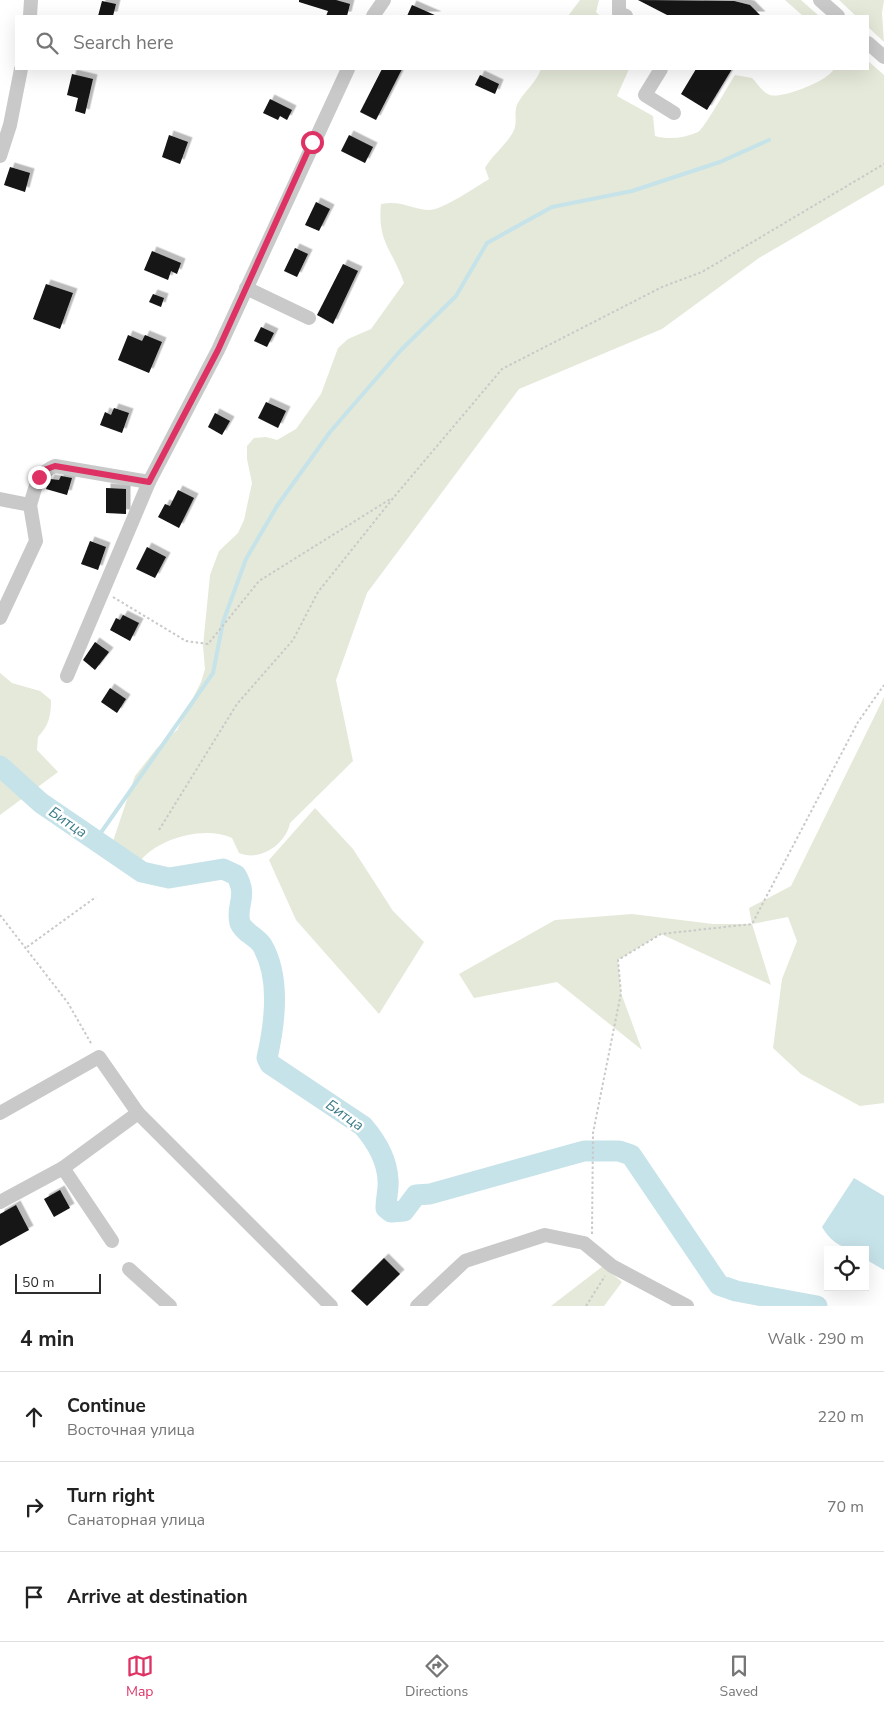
<!DOCTYPE html>
<html lang="en">
<head>
<meta charset="utf-8">
<style>
	body { margin:0; font-family:"Nunito Sans",sans-serif; background:#f2f2f2; color:#222 }
	.controls { position:absolute; right:15px; bottom:15px; display:grid; overflow:hidden; border-radius:0px; box-shadow:0 5px 20px #0002 }
	.controls button { width:45px; height:45px; display:grid; place-items:center; padding:0; border:0; border-bottom:1px solid #e0e0e0; background:#fff; color:#222; font:25px sans-serif }
	.scale { position:absolute; left:15px; bottom:12px; width:86px; box-sizing:border-box; padding-left:5px; border:2px solid #2c2c2c; border-top:0; font-size:14px; line-height:18px; white-space:nowrap; color:#2c2c2c; -webkit-text-stroke:4px #fff; paint-order:stroke }
	.stop { position:absolute; width:15px; height:15px; margin:-11px; border:4px solid #df3264; border-radius:50%; background:#fff }
	.stop.end { background:#df3264; border-color:#fff; box-shadow:0 1px 5px #0008 }
	.list { margin:0; padding:0; list-style:none }
	h2 { display:flex; justify-content:space-between; align-items:center; height:65px; margin:0; padding:0 20px; font-size:21px }
	h2 small { font-size:16px; font-weight:400; color:#767676 }
	.list li { display:grid; grid-template-columns:32px 1fr auto; gap:15px; align-items:center; box-sizing:border-box; height:90px; padding:0 20px; border-top:1px solid #e0e0e0 }
	.list b { display:block; font-size:19px; white-space:nowrap }
	.list p { margin:0; font-size:16px; white-space:nowrap; color:#767676 }
	.list em { font-size:16px; font-style:normal; color:#767676 }
	.icon { flex:none; width:28px; height:28px; fill:none; stroke:currentColor; stroke-width:2; stroke-linecap:round; stroke-linejoin:round }
	.map { position:relative; flex:none; width:884px; height:1306px; overflow:hidden }
	.search { position:absolute; background:#fff; box-shadow:0 5px 20px #0002; left:15px; right:15px; top:15px; height:55px; display:flex; align-items:center; gap:12px; box-sizing:border-box; padding:0 18px; border-radius:0px; color:#767676; font-size:19px }
	.sheet { height:335px; background:#fff }
	nav { display:flex; justify-content:space-around; align-items:center; box-sizing:border-box; height:70px; border-top:1px solid #e0e0e0; background:#fff; font-size:14px; color:#767676 }
	nav a { display:grid; justify-items:center; gap:2px }
	nav .on { color:#df3264 }
	.map>svg:first-child { display:block }
</style>
</head>
<body>
<div class="map">
<svg width="884" height="1306" viewBox="0 0 884 1306">
	<defs>
		<filter id="shadow"><feDropShadow dx="4.5" dy="-4.5" stdDeviation="0" flood-color="#0004"/></filter>
	</defs>
	<rect width="100%" height="100%" fill="#fff"/>
	<!-- green -->
	<g fill="#e5e9d9">
		<path d="M 580,0 L 599,0 L 596,12 L 600,16 L 568,16 Z"/>
		<path d="M 785,0 L 801,0 L 819,16 L 803,16 Z"/>
		<path d="M 839,0 L 884,0 L 882,13 L 884,42 L 868,27 L 868,16 L 856,16 Z"/>
		<path d="M 868,61 L 884,75 L 884,185 L 759,258 L 662,329 L 519,389 L 367,593 L 336,680 L 353,761 L 290,823 C 286,844 260,862 239,853 L 232,838 C 204,825 155,839 138,864 L 112,844 L 135,776 L 157,748 L 177,730 L 201,682 L 205,669 L 203,646 L 210,575 L 219,551 L 238,533 L 244,520 L 252,483 L 247,459 L 247,446 L 254,438 L 266,437 L 277,440 L 296,429 L 321,394 L 338,348 L 348,339 L 371,329 L 404,283 C 393,250 377,243 381,204 C 403,200 412,210 430,210 C 444,209 476,187 489,179 L 485,168 C 492,155 512,140 515,127 C 517,118 513,110 519,101 C 526,90 537,81 541,69 L 629,69 L 617,96 L 653,116 L 655,136 C 669,140 685,138 698,132 C 704,129 729,84 735,75 L 752,78 C 758,84 762,92 770,95 C 782,99 828,81 834,69 L 868,69 Z"/>
		<path d="M 0,673 L 12,683 L 40,691 L 51,700 C 51,716 49,725 38,737 L 37,750 L 58,772 L 0,815 Z"/>
		<path d="M 884,697 L 884,1103 L 860,1106 L 801,1074 L 773,1048 L 782,979 L 797,941 L 788,917 L 752,924 L 771,985 L 661,934 L 618,960 L 621,993 L 642,1050 L 557,982 L 474,998 L 459,974 L 555,920 L 632,914 L 713,924 L 752,924 L 749,908 L 791,886 Z"/>
		<path d="M 315,808 L 353,849 L 393,911 L 424,942 L 379,1014 L 296,920 L 269,860 Z"/>
		<path d="M 603,1266 L 622,1282 L 604,1306 L 551,1306 Z"/>
	</g>
	<!-- water -->
	<path fill="#c6e3e9" d="M 854,1178 L 884,1196 L 884,1270 L 865,1259 L 865,1250 C 845,1250 833,1245 822,1227 Z"/>
	<g fill="none" stroke-linecap="round" stroke-linejoin="round">
		<!-- stream -->
		<path stroke="#c6e3e9" stroke-width="4" d="M 95,841 L 213,673 L 223,622 L 246,559 L 277,506 L 330,432 L 401,350 L 456,296 L 487,243 L 552,207 L 632,191 L 720,162 L 769,140"/>
		<!-- river -->
		<path stroke="#c6e3e9" stroke-width="21" d="M 0,766 L 41,803 L 142,872 L 169,878 L 223,869 L 236,875 C 249,897 235,905 240,923 C 244,933 256,936 262,945 C 281,977 275,1023 267,1058 L 270,1064 L 363,1126 C 376,1141 387,1158 388,1180 C 389,1189 386,1198 386,1208 L 391,1212 L 404,1211 L 416,1195 L 430,1194 L 584,1151 L 619,1151 L 631,1155 L 719,1285 L 736,1291 L 817,1306"/>
	</g>
	<!-- building -->
	<g fill="#131313" filter="url(#shadow)">
		<path d="M 299,0 L 336,0 L 350,4 L 347,16 L 326,16 L 328,11 L 299,2 Z"/>
		<path d="M 638,0 L 734,1 L 750,5 L 761,16 L 669,16 Z"/>
		<path d="M 102,1 L 116,4 L 113,16 L 98,16 Z"/>
		<path d="M 412,5 L 437,16 L 407,16 Z"/>
		<path d="M 382,69 L 402,69 L 376,120 L 360,112 Z"/>
		<path d="M 696,69 L 732,69 L 707,110 L 681,94 Z"/>
		<path d="M 72,74 L 93,79 L 85,114 L 75,111 L 78,98 L 67,95 Z"/>
		<path d="M 480,75 L 499,84 L 495,94 L 475,85 Z"/>
		<path d="M 270,99 L 292,110 L 287,120 L 280,116 L 278,120 L 263,113 Z"/>
		<path d="M 169,135 L 188,142 L 180,164 L 162,157 Z"/>
		<path d="M 349,135 L 373,147 L 365,163 L 341,151 Z"/>
		<path d="M 10,167 L 30,173 L 25,192 L 4,185 Z"/>
		<path d="M 316,202 L 330,209 L 319,231 L 305,225 Z"/>
		<path d="M 295,248 L 308,254 L 297,277 L 284,271 Z"/>
		<path d="M 152,251 L 181,263 L 177,274 L 171,271 L 168,280 L 144,270 Z"/>
		<path d="M 343,264 L 358,271 L 333,324 L 317,315 Z"/>
		<path d="M 46,284 L 73,293 L 60,329 L 33,319 Z"/>
		<path d="M 153,294 L 164,298 L 161,307 L 149,302 Z"/>
		<path d="M 261,327 L 274,333 L 267,347 L 254,341 Z"/>
		<path d="M 128,335 L 142,341 L 145,335 L 162,342 L 149,373 L 118,360 Z"/>
		<path d="M 266,402 L 286,411 L 278,428 L 258,418 Z"/>
		<path d="M 114,408 L 129,413 L 122,433 L 100,425 L 105,412 L 111,415 Z"/>
		<path d="M 215,413 L 230,421 L 222,435 L 208,427 Z"/>
		<path d="M 61,476 L 72,478 L 67,495 L 46,489 L 50,479 L 59,480 Z"/>
		<path d="M 106,488 L 126,489 L 126,514 L 106,513 Z"/>
		<path d="M 178,490 L 194,498 L 179,528 L 158,517 L 165,504 L 170,506 Z"/>
		<path d="M 90,541 L 106,547 L 98,570 L 81,564 Z"/>
		<path d="M 147,547 L 166,557 L 155,578 L 136,569 Z"/>
		<path d="M 123,615 L 139,623 L 130,641 L 110,630 L 116,618 L 120,620 Z"/>
		<path d="M 95,642 L 109,652 L 95,670 L 83,660 Z"/>
		<path d="M 110,688 L 126,699 L 117,713 L 101,702 Z"/>
		<path d="M 60,1190 L 70,1208 L 54,1217 L 44,1199 Z"/>
		<path d="M 16,1205 L 29,1230 L 0,1246 L 0,1214 Z"/>
		<path d="M 384,1258 L 400,1274 L 367,1306 L 351,1291 Z"/>
	</g>
	<g fill="none" stroke-linecap="round" stroke-linejoin="round">
		<!-- path -->
		<g stroke="#c9c9c9" stroke-width="2" stroke-dasharray="2.5 2.5" stroke-linecap="butt">
			<path d="M 113,597 L 186,641 L 208,644 L 259,581 L 392,498"/>
			<path d="M 159,830 L 237,704 L 293,640 L 318,592 L 394,497 L 502,369 L 662,287 L 702,272 L 884,164"/>
			<path d="M 0,915 L 68,1003 L 92,1045"/>
			<path d="M 27,947 L 96,897"/>
			<path d="M 592,1234 L 593,1133 L 621,993 L 618,960 L 661,934 L 752,924 L 858,722 L 884,685"/>
			<path d="M 586,1306 L 605,1276"/>
		</g>
		<!-- minor -->
		<g stroke="#c9c9c9" stroke-width="14">
			<path d="M 619,0 L 619,13 L 626,16"/>
			<path d="M 820,0 L 838,16"/>
			<path d="M 30,16 L 31,0"/>
			<path d="M 373,16 L 384,0"/>
			<path d="M 868,43 L 884,57"/>
			<path d="M 661,69 L 645,95 L 674,113"/>
			<path d="M 0,156 L 10,125 L 21,69"/>
			<path d="M 246,288 L 309,318"/>
			<path d="M 0,499 L 30,505 C 36,487 36,474 55,466 L 149,482"/>
			<path d="M 0,618 L 36,541 L 30,505"/>
			<path d="M 67,676 L 149,482 L 218,350 L 348,69"/>
			<path d="M 0,1113 L 99,1057 L 138,1113 L 331,1306"/>
			<path d="M 63,1168 L 112,1241"/>
			<path d="M 0,1202 L 63,1168 L 138,1113"/>
			<path d="M 129,1269 L 170,1306"/>
			<path d="M 417,1306 L 465,1261 L 545,1235 L 584,1243 L 612,1266 L 687,1306"/>
		</g>
	</g>
	<g fill="none" stroke-linecap="round" stroke-linejoin="round">
		<!-- route -->
		<path stroke="#df3264" stroke-width="6" d="M 39,477 L 44,470 L 55,466 L 149,482 L 218,350 L 312,142"/>
	</g>
	<g text-anchor="middle" dominant-baseline="central" stroke-width="5" stroke-linejoin="round" paint-order="stroke">
		<!-- water labels -->
		<g font-size="15" font-style="italic" fill="#3d7d8a" stroke="#fff">
			<text transform="translate(68 822) rotate(34)">Битца</text>
			<text transform="translate(345 1115) rotate(35)">Битца</text>
		</g>
	</g>
</svg>
<div class="controls">
<button><svg class="icon" aria-label="locate" viewBox="0 0 24 24"><circle cx="12" cy="12" r="6"/><path d="M12 2v4M12 18v4M2 12h4M18 12h4"/></svg></button>
</div>
<div class="scale">50 m</div>
<div class="stop" style="left:312px;top:142px"></div>
<div class="stop end" style="left:39px;top:477px"></div>
<div class="search"><svg class="icon" aria-label="search" viewBox="0 0 24 24"><circle cx="10" cy="10" r="6"/><path d="M15 15l6 6"/></svg>Search here</div>
</div>
<section class="sheet">
<h2>4 min<small>Walk · 290 m</small></h2>
<ul class="list">
<li><svg class="icon" aria-label="ahead" viewBox="0 0 24 24"><path d="M12 20V5M6 11l6-6 6 6"/></svg><div><b>Continue</b><p>Восточная улица</p></div><em>220 m</em></li>
<li><svg class="icon" aria-label="right" viewBox="0 0 24 24"><path d="M7 20v-9h11M14 6l5 5-5 5"/></svg><div><b>Turn right</b><p>Санаторная улица</p></div><em>70 m</em></li>
<li><svg class="icon" aria-label="arrive" viewBox="0 0 24 24"><path d="M6 21V4h12l-3 4 3 4H6"/></svg><div><b>Arrive at destination</b></div></li>
</ul>
</section>
<nav>
<a class="on"><svg class="icon" aria-label="map" viewBox="0 0 24 24"><path d="M3 6l6-2 6 2 6-2v14l-6 2-6-2-6 2zM9 4v14M15 6v14"/></svg>Map</a>
<a><svg class="icon" aria-label="directions" viewBox="0 0 24 24"><path d="M12 3l9 9-9 9-9-9zM9 14v-3h6M13 9l2 2-2 2"/></svg>Directions</a>
<a><svg class="icon" aria-label="saved" viewBox="0 0 24 24"><path d="M7 4h10v16l-5-4-5 4z"/></svg>Saved</a>
</nav>
</body>
</html>
